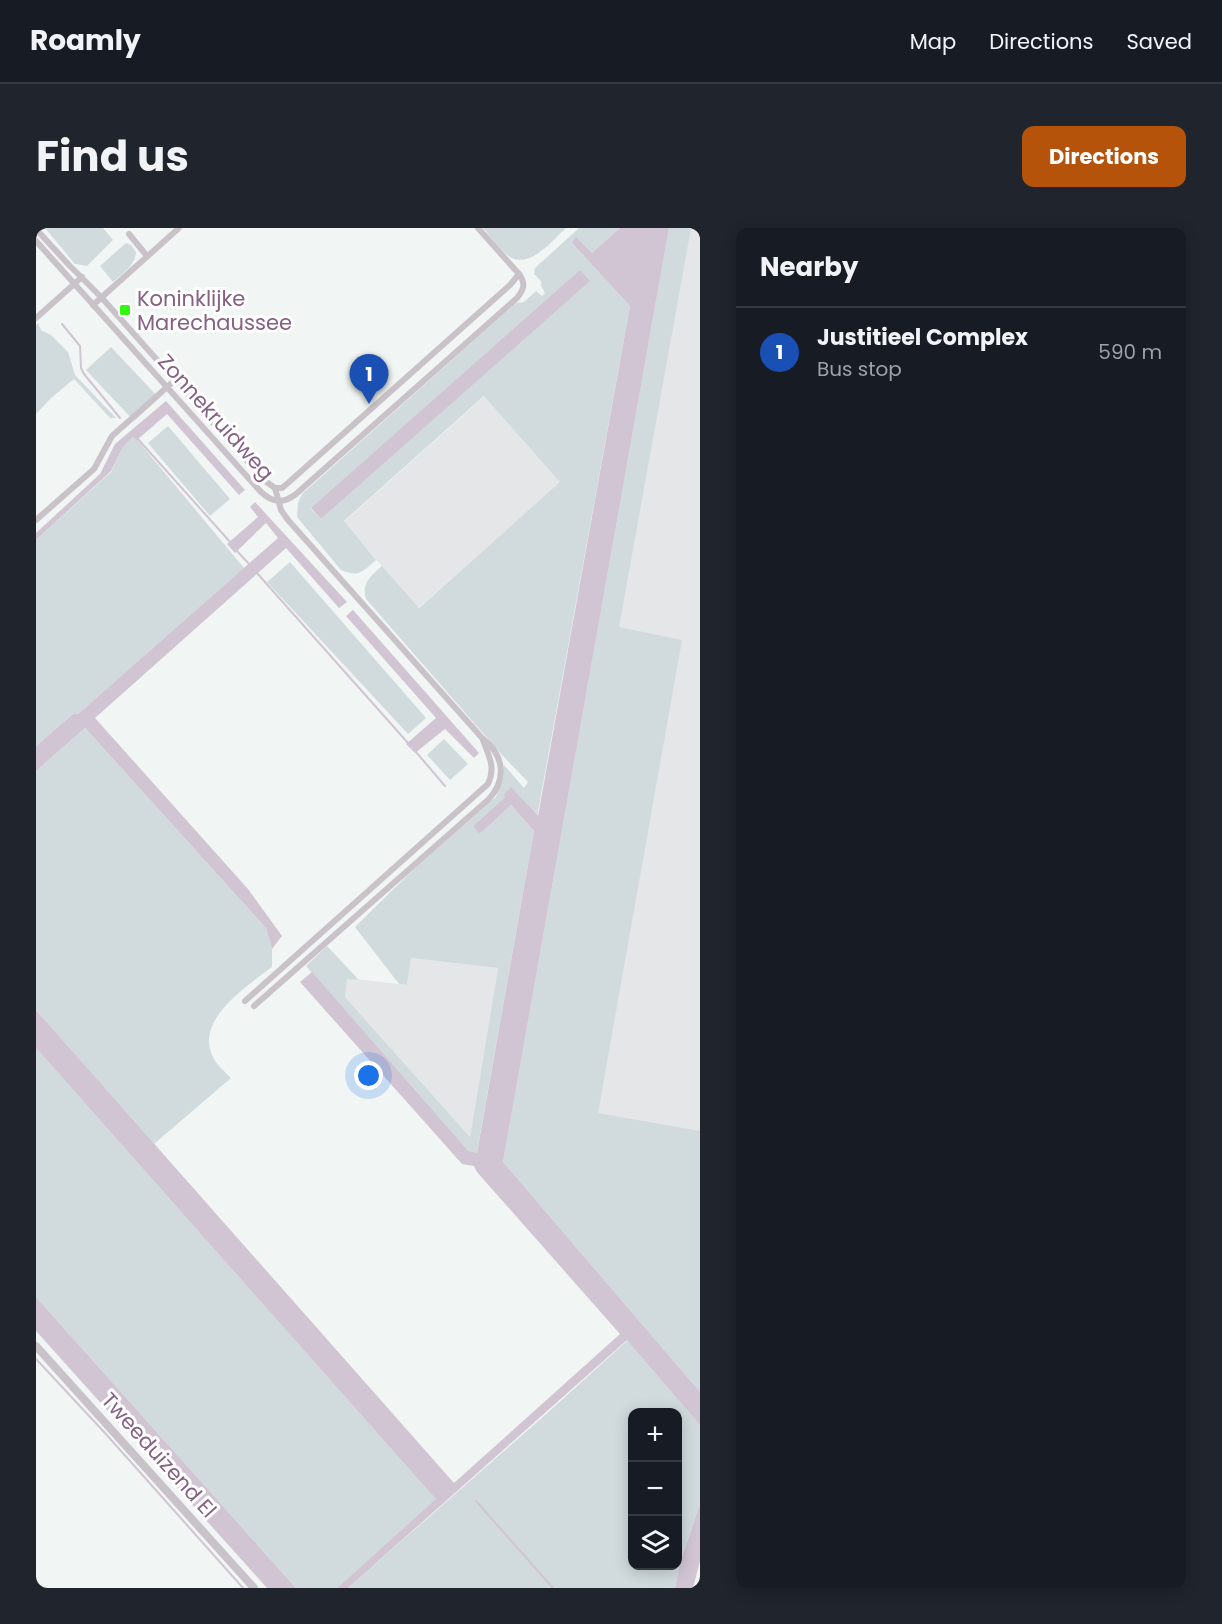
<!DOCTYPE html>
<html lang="en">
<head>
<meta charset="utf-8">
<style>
	body { margin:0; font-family:Poppins,sans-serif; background:#20242c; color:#f1f3f6 }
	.controls { position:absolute; right:18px; bottom:18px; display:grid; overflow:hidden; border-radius:12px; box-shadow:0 3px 15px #0003 }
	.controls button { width:54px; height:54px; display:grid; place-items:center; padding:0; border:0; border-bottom:2px solid #363941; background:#171b24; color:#f1f3f6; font:30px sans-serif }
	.you { position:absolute; left:333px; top:848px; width:21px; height:21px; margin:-15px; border:4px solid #fff; border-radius:50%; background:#1a73e8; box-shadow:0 0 0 9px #1a73e833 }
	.badge { display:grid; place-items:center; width:39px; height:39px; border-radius:50%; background:#b45309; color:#fff; font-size:20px; font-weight:700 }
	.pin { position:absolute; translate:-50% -50px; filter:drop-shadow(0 2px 3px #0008) }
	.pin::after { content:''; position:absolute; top:32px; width:21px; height:18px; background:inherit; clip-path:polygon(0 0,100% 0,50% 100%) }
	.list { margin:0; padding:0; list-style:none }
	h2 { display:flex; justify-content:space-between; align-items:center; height:78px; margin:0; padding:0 24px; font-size:26px }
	h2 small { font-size:20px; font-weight:400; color:#9ea1a6 }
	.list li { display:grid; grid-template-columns:39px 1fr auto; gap:18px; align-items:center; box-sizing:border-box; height:90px; padding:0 24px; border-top:2px solid #363941 }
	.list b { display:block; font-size:22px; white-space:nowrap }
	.list p { margin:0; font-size:20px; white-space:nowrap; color:#9ea1a6 }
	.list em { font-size:20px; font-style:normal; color:#9ea1a6 }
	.icon { flex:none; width:33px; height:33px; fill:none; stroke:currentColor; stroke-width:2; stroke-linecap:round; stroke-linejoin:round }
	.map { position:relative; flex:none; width:664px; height:1360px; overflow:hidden; border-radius:12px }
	header { display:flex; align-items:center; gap:36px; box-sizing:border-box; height:84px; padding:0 30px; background:#171b24; border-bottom:2px solid #363941 }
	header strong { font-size:28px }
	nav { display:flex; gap:33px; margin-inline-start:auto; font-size:21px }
	.intro { display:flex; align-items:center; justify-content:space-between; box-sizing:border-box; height:144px; padding:0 36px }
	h1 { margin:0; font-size:42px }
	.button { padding:15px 27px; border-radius:12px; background:#b45309; color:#fff; font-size:21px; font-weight:700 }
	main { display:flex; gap:36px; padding:0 36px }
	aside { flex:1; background:#171b24; border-radius:12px; box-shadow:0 3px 15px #0003 }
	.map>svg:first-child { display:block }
</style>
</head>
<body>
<header>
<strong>Roamly</strong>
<nav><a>Map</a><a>Directions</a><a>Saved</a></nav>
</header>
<div class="intro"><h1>Find us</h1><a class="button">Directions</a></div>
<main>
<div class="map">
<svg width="664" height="1360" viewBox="0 0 664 1360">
	<rect width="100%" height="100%" fill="#f1f6f4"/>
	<!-- built -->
	<g fill="#e4e6e7">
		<path d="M 633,0 L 664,0 L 664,1164 L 467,934 Z"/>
		<path d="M 449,168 L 525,254 L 382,380 L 308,294 Z"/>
		<path d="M 375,730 L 462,740 L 434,909 L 309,769 L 311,750 L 371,757 Z"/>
	</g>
	<!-- green -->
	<g fill="#d1dbde" fill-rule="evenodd">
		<path d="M 9,0 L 67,0 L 77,12 L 51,38 L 39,36 Z"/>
		<path d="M 447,0 L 530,0 C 517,12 494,41 474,29 C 464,22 455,9 447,0 Z"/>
		<path d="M 543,0 L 584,0 L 556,25 L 541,10 L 536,15 L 594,78 L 501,589 L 469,569 L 437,598 L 447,603 L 475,577 L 498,603 L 439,935 L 270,738 L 291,718 L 323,752 L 311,751 L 309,769 L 434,909 L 462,740 L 375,730 L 371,757 L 363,756 L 319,699 L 378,641 L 460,569 L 467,551 L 468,537 L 488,560 L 492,554 L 465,526 L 330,371 C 325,355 335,348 346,338 L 383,380 L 524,254 L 448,168 L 308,293 L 340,332 C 327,343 323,350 305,342 L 261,289 L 262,275 L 266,266 L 480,75 L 488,74 L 500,63 L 506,68 L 509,65 L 505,58 L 505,53 L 498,46 L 499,40 ZM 553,52 L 285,291 L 275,281 L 275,280 Z"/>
		<path d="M 633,0 L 655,0 L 583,399 L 646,412 L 562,885 L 664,903 L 664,1164 L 467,934 Z"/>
		<path d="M 90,15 L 95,17 L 100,24 C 99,38 87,45 77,54 L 64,38 Z"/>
		<path d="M 2,95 L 5,102 L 15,107 L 32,124 L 39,147 L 80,190 L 74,190 L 38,151 L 15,170 L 0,186 L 0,97 Z"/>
		<path d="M 75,119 L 123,170 L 98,193 L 50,142 Z"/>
		<path d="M 132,198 L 194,271 L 174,288 L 112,215 Z"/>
		<path d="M 98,208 L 208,340 L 42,486 L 37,486 L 0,518 L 0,312 L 75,244 L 87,219 Z"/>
		<path d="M 254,334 L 390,490 L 372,506 L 231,354 Z"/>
		<path d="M 49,500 L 230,700 L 236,721 L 236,739 C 211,758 158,792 177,829 C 180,836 189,844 195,850 L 118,916 L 0,782 L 0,543 Z"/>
		<path d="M 408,511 L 432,536 L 414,552 L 391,527 Z"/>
		<path d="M 0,820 L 401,1271 L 301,1360 L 260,1360 L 0,1069 Z"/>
		<path d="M 592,1112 L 664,1197 L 664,1276 L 644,1335 L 639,1360 L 312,1360 L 509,1187 ZM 596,1184 L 642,1184 L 642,1338 L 596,1338 Z"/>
	</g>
	<!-- water -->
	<g fill="#d1c5d3">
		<path d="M 584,0 L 633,0 L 467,934 L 664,1164 L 664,1197 L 591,1112 L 312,1360 L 301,1360 L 400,1271 L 0,820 L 0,782 L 418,1255 L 584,1106 L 441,944 L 438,938 L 426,936 L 264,754 L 276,744 L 432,923 L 441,925 L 498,603 L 475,577 L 447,603 L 443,605 L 437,598 L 469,569 L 468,566 L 475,559 L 502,588 L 594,78 L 536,15 L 540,9 L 556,25 Z"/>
		<path d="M 544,42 L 554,53 L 285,291 L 275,280 Z"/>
		<path d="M 130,173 L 209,262 L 203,267 L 131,186 L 101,212 L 97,209 L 87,219 L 75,243 L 0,312 L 0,305 L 64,246 L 79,216 Z"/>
		<path d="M 219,274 L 311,374 L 303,380 L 250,320 L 59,490 L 212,661 L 246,708 L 236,721 L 230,700 L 49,500 L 0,543 L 0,518 L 37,486 L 42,486 L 242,310 L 230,295 L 199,325 L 191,316 L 222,289 L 214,279 Z"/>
		<path d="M 317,382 L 443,525 L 438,530 L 409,501 L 379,525 L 370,516 L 400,490 L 310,388 Z"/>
		<path d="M 0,1069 L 260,1360 L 231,1360 L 0,1103 Z"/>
		<path d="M 664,1276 L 664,1333 L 657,1360 L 639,1360 L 644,1335 Z"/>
	</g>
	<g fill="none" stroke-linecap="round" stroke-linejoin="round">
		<!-- stream -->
		<g stroke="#d1c5d3" stroke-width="2">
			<path d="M 26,96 L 44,118 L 45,140 L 48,146 L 84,190"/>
			<path d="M 101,210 L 195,315"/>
			<path d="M 200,322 L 215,338"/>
			<path d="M 220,344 L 372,515"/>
			<path d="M 380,524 L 409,558"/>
			<path d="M 0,1131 L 69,1205 L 207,1360"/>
			<path d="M 440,1273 L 517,1360"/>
		</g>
		<!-- minor -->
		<g stroke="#cac2c9" stroke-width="6">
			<path d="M 0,1 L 33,37 L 65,69 L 228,252 L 239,260 L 245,282 L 252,292 L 447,511 C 468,527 471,551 453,571 L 218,778"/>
			<path d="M 93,6 L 111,28"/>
			<path d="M 0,13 L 225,264 C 237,275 247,276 260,266 L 481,70 C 488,61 490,56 483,46 L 442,0"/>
			<path d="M 57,77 L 143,0"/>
			<path d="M 0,90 L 46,49"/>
			<path d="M 239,260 L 246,260 L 252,255 L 474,57 L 483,46"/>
			<path d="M 0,292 L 58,241 L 76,208 L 139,152"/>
			<path d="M 209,773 L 452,556 C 460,539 453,529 447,512"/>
		</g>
		<!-- tertiary -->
		<path stroke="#cac2c9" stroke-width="8" d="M 0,1118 L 218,1360"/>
	</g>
	<!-- markers -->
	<rect fill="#35f611" stroke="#fff" stroke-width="2" x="83" y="76" width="12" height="12" rx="3"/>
	<g text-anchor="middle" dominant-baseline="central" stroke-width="6" stroke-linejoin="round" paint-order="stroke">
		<!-- poi labels -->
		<g font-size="21" fill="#856183" stroke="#fff" text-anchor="start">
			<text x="101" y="70">Koninklijke<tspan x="101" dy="24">Marechaussee</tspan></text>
		</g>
		<!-- street labels -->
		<g font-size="21" fill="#856183" stroke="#fff">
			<text transform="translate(180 189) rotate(48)">Zonnekruidweg</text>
			<text transform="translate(123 1227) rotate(48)">Tweeduizend El</text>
		</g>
	</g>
</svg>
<div class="controls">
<button>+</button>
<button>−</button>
<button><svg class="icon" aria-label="layers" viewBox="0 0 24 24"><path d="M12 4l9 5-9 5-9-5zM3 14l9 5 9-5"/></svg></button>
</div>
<div class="you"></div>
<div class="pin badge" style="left:333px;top:176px;background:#1a4fb4">1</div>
</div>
<aside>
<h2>Nearby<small></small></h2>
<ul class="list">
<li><span class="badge" style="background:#1a4fb4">1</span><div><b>Justitieel Complex</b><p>Bus stop</p></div><em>590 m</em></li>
</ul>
</aside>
</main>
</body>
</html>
